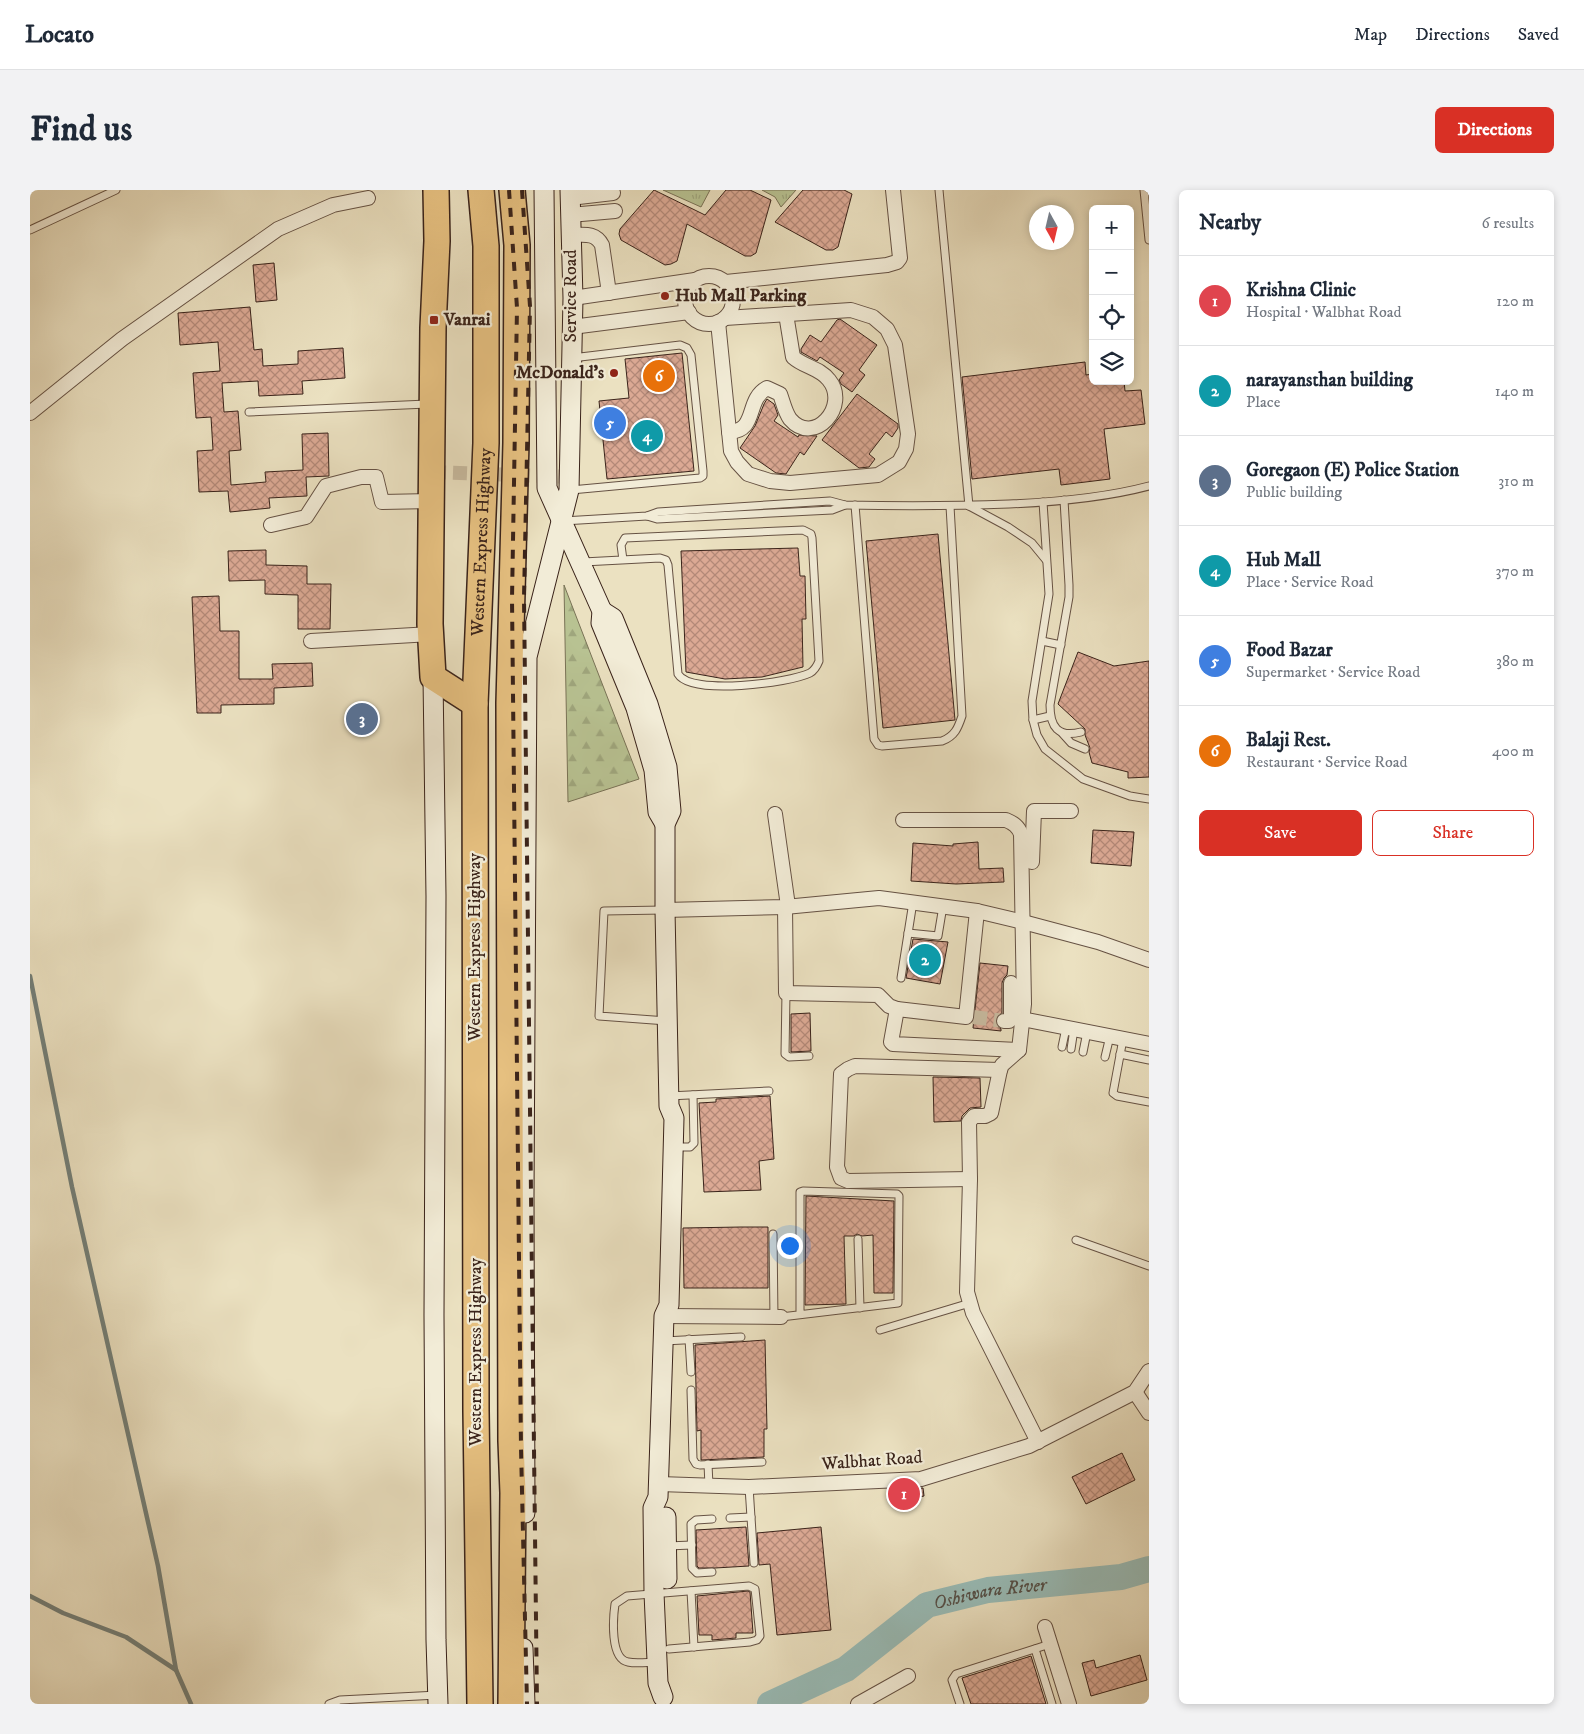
<!DOCTYPE html>
<html lang="en">
<head>
<meta charset="utf-8">
<style>
	body { margin:0; font-family:"IM FELL DW Pica",serif; background:#f2f2f3; color:#1f2937 }
	.controls { position:absolute; right:15px; top:15px; display:grid; overflow:hidden; border-radius:8px; box-shadow:0 2px 8px #0003 }
	.controls button { width:45px; height:45px; display:grid; place-items:center; padding:0; border:0; border-bottom:1px solid #e0e1e3; background:#fff; color:#1f2937; font:25px sans-serif }
	.compass { position:absolute; left:999px; top:15px; width:45px; height:45px; border-radius:50%; background:#fff; box-shadow:0 2px 8px #0003; rotate:172deg }
	.you { position:absolute; left:759px; top:1055px; width:18px; height:18px; margin:-12px; border:4px solid #fff; border-radius:50%; background:#1a73e8; box-shadow:0 0 0 8px #1a73e833 }
	.badge { display:grid; place-items:center; width:32px; height:32px; border-radius:50%; background:#d93025; color:#fff; font-size:16px; font-weight:700 }
	.pin { position:absolute; translate:-50% -50%; border:2px solid #fff; box-shadow:0 1px 5px #0006 }
	.list { margin:0; padding:0; list-style:none }
	h2 { display:flex; justify-content:space-between; align-items:center; height:65px; margin:0; padding:0 20px; font-size:21px }
	h2 small { font-size:16px; font-weight:400; color:#747a83 }
	.list li { display:grid; grid-template-columns:32px 1fr auto; gap:15px; align-items:center; box-sizing:border-box; height:90px; padding:0 20px; border-top:1px solid #e0e1e3 }
	.list b { display:block; font-size:19px; white-space:nowrap }
	.list p { margin:0; font-size:16px; white-space:nowrap; color:#747a83 }
	.list em { font-size:16px; font-style:normal; color:#747a83 }
	.actions { display:flex; gap:10px; padding:15px 20px }
	.actions a { flex:1; padding:11px 0; border:1px solid #d93025; border-radius:8px; text-align:center; font-size:18px; color:#d93025 }
	.actions .main { background:#d93025; color:#fff }
	.icon { flex:none; width:28px; height:28px; fill:none; stroke:currentColor; stroke-width:2; stroke-linecap:round; stroke-linejoin:round }
	.map { position:relative; flex:none; width:1119px; height:1514px; overflow:hidden; border-radius:8px }
	header { display:flex; align-items:center; gap:30px; box-sizing:border-box; height:70px; padding:0 25px; background:#fff; border-bottom:1px solid #e0e1e3 }
	header strong { font-size:24px }
	nav { display:flex; gap:28px; margin-inline-start:auto; font-size:18px }
	.intro { display:flex; align-items:center; justify-content:space-between; box-sizing:border-box; height:120px; padding:0 30px }
	h1 { margin:0; font-size:35px }
	.button { padding:12px 22px; border-radius:8px; background:#d93025; color:#fff; font-size:18px; font-weight:700 }
	main { display:flex; gap:30px; padding:0 30px }
	aside { flex:1; background:#fff; border-radius:8px; box-shadow:0 2px 8px #0003 }
	.map>svg:first-child { display:block }
</style>
</head>
<body>
<header>
<strong>Locato</strong>
<nav><a>Map</a><a>Directions</a><a>Saved</a></nav>
</header>
<div class="intro"><h1>Find us</h1><a class="button">Directions</a></div>
<main>
<div class="map">
<svg width="1119" height="1514" viewBox="0 0 1119 1514">
	<defs>
		<pattern id="grass-tufts" width="24" height="20" patternUnits="userSpaceOnUse" patternTransform="scale(1.25)"><rect width="24" height="20" fill="#b8c292"/><path d="M3 7l-1-3M5 7V3M7 7l1-3M15 17l-1-3M17 17v-4M19 17l1-3" fill="none" stroke="#9fa67d"/></pattern>
		<pattern id="forest-firs" width="22" height="20" patternUnits="userSpaceOnUse" patternTransform="scale(1.25)"><rect width="22" height="20" fill="#b8c292"/><path d="M5 1l3.5 6h-7zM16 11l3.5 6h-7z" fill="#9fa67d"/></pattern>
		<pattern id="building-cross-hatch" width="8" height="8" patternUnits="userSpaceOnUse" patternTransform="scale(1.25)"><rect width="8" height="8" fill="#dba994"/><path d="M0 0l8 8M0 8l8-8" fill="none" stroke="#b38978"/></pattern>
	</defs>
	<rect width="100%" height="100%" fill="#ebe1c1"/>
	<filter id="stains"><feTurbulence type="fractalNoise" baseFrequency=".004" numOctaves="4"/><feColorMatrix values="0 0 0 0 .2 0 0 0 0 .09 0 0 0 0 .02 0 0 0 .5 -.17"/></filter>
	<radialGradient id="worn" r=".72"><stop offset=".6" stop-color="#630" stop-opacity="0"/><stop offset="1" stop-color="#630" stop-opacity=".3"/></radialGradient>
	<!-- grass -->
	<g fill="url(#grass-tufts)" stroke="#797256">
		<path d="M 633,0 L 680,0 L 671,17 Z"/>
		<path d="M 732,0 L 766,0 L 751,17 L 745,7 Z"/>
	</g>
	<!-- forest -->
	<path fill="url(#forest-firs)" stroke="#797256" d="M 534,395 L 609,589 L 538,612 Z"/>
	<g fill="none" stroke-linecap="round" stroke-linejoin="round">
		<!-- stream -->
		<g stroke="#737f78" stroke-width="4.5">
			<path d="M 0,786 L 42,997 L 128,1376 L 146,1480 L 161,1514"/>
			<path d="M 0,1406 L 33,1423 L 96,1447 L 146,1480"/>
		</g>
		<!-- river -->
		<path stroke="#99bcb7" stroke-width="26" id="s1" d="M 740,1514 L 816,1479 L 897,1415 L 958,1400 L 1091,1387 L 1119,1379"/>
	</g>
	<!-- building -->
	<g fill="url(#building-cross-hatch)" stroke="#3a231a">
		<path d="M 624,0 L 675,25 L 696,0 L 720,0 L 741,10 L 726,63 L 721,66 L 715,66 L 657,34 L 647,71 L 641,74 L 635,75 L 591,50 L 589,44 L 590,39 Z"/>
		<path d="M 773,0 L 814,0 L 822,4 L 808,57 L 803,60 L 796,60 L 745,32 Z"/>
		<path d="M 244,73 L 247,110 L 226,112 L 223,75 Z"/>
		<path d="M 220,117 L 224,160 L 232,159 L 233,176 L 268,174 L 268,161 L 313,158 L 315,188 L 272,191 L 273,204 L 229,206 L 228,191 L 192,193 L 194,222 L 208,221 L 211,260 L 199,261 L 201,295 L 236,292 L 235,282 L 273,280 L 272,244 L 298,243 L 299,286 L 276,287 L 277,306 L 239,308 L 240,318 L 200,322 L 198,301 L 169,302 L 167,261 L 183,260 L 181,227 L 166,228 L 163,183 L 190,181 L 188,152 L 150,155 L 148,123 Z"/>
		<path d="M 810,129 L 847,155 L 829,180 L 835,185 L 822,202 L 811,194 L 809,190 L 814,183 L 790,167 L 787,171 L 771,162 L 771,159 L 780,145 L 791,152 L 807,130 Z"/>
		<path d="M 652,163 L 664,281 L 577,289 L 569,211 L 599,208 L 595,169 Z"/>
		<path d="M 1055,172 L 1056,185 L 1063,184 L 1063,191 L 1094,191 L 1095,201 L 1111,200 L 1115,234 L 1074,239 L 1080,289 L 1031,295 L 1029,279 L 942,289 L 932,187 Z"/>
		<path d="M 827,204 L 868,234 L 868,238 L 862,247 L 856,242 L 839,264 L 845,269 L 839,277 L 829,278 L 792,250 Z"/>
		<path d="M 737,209 L 744,214 L 748,225 L 744,231 L 768,247 L 769,245 L 787,246 L 774,265 L 770,262 L 756,284 L 746,283 L 710,258 L 725,236 L 734,214 Z"/>
		<path d="M 908,344 L 925,530 L 853,538 L 836,351 Z"/>
		<path d="M 768,358 L 770,386 L 775,386 L 776,429 L 772,429 L 773,477 L 732,487 L 695,489 L 656,482 L 651,361 Z"/>
		<path d="M 236,360 L 236,375 L 277,376 L 277,394 L 301,394 L 300,439 L 268,439 L 268,405 L 235,404 L 235,390 L 199,391 L 198,361 Z"/>
		<path d="M 189,406 L 190,441 L 209,441 L 209,489 L 243,489 L 242,474 L 282,473 L 283,496 L 244,498 L 244,514 L 191,515 L 191,523 L 167,523 L 162,407 Z"/>
		<path d="M 1048,462 L 1084,476 L 1119,471 L 1119,587 L 1098,588 L 1098,582 L 1062,573 L 1059,562 L 1060,558 L 1055,545 L 1055,539 L 1028,514 Z"/>
		<path d="M 1063,640 L 1104,642 L 1101,676 L 1061,673 Z"/>
		<path d="M 948,652 L 949,679 L 973,678 L 974,692 L 926,694 L 881,691 L 883,653 L 923,656 L 923,654 Z"/>
		<path d="M 883,749 L 918,752 L 910,794 L 876,788 Z"/>
		<path d="M 950,773 L 978,776 L 977,785 L 974,788 L 972,793 L 972,823 L 967,826 L 965,831 L 966,835 L 971,839 L 971,841 L 943,838 Z"/>
		<path d="M 780,823 L 781,861 L 761,862 L 761,824 Z"/>
		<path d="M 903,887 L 950,888 L 951,917 L 940,918 L 932,926 L 931,931 L 904,932 Z"/>
		<path d="M 740,906 L 744,969 L 729,971 L 731,1000 L 674,1002 L 669,913 L 686,912 L 686,909 Z"/>
		<path d="M 776,1006 L 864,1011 L 863,1103 L 844,1103 L 843,1045 L 832,1046 L 827,1044 L 824,1046 L 814,1046 L 816,1114 L 775,1115 Z"/>
		<path d="M 711,1037 L 738,1037 L 738,1098 L 654,1098 L 653,1038 Z"/>
		<path d="M 735,1150 L 737,1239 L 734,1239 L 734,1267 L 671,1270 L 671,1240 L 667,1241 L 665,1155 Z"/>
		<path d="M 1092,1263 L 1105,1290 L 1056,1314 L 1042,1287 Z"/>
		<path d="M 893,1298 L 894,1306 L 864,1312 L 861,1300 Z"/>
		<path d="M 716,1337 L 719,1376 L 685,1378 L 669,1378 L 667,1376 L 666,1340 Z"/>
		<path d="M 791,1337 L 801,1440 L 747,1445 L 740,1374 L 729,1375 L 727,1343 Z"/>
		<path d="M 718,1401 L 720,1402 L 723,1443 L 706,1443 L 706,1448 L 682,1450 L 682,1445 L 669,1445 L 667,1406 Z"/>
		<path d="M 1110,1465 L 1117,1490 L 1061,1506 L 1052,1473 L 1064,1470 L 1066,1478 Z"/>
		<path d="M 1001,1466 L 1016,1514 L 941,1514 L 932,1488 Z"/>
	</g>
	<g fill="none" stroke-linecap="round" stroke-linejoin="round">
		<!-- street-tunnel -->
		<g stroke="#c8bba0" stroke-width="14" stroke-dasharray="14 7" stroke-linecap="butt">
			<path d="M 402,282 L 540,287"/>
			<path d="M 943,827 L 974,831"/>
		</g>
		<!-- lane casing -->
		<g stroke="#665244" stroke-width="9">
			<g id="lane">
				<path d="M 909,0 L 939,316"/>
				<path d="M 1114,0 L 1119,50"/>
				<path d="M 0,40 L 86,0"/>
				<path d="M 219,222 L 397,214"/>
				<path d="M 541,300 L 670,288 L 673,286 L 673,281 L 661,165 L 657,158 L 650,155 L 542,168"/>
				<path d="M 1034,310 L 1039,395 L 1039,407 L 1020,515 C 1020,537 1028,548 1051,542"/>
				<path d="M 1013,312 L 1019,404 L 1002,511 L 1003,530 L 1007,545 L 1015,559 L 1053,589 L 1100,606 L 1119,609"/>
				<path d="M 825,315 L 844,549 L 848,555 L 852,556 L 912,551 C 925,546 928,538 932,526 L 920,316"/>
				<path d="M 939,316 L 978,337 L 1002,353 L 1016,370"/>
				<path d="M 617,326 L 627,329 L 802,320 L 815,315"/>
				<path d="M 533,331 L 617,326 L 628,322 L 800,311 L 815,315 C 870,316 925,316 979,314 C 1026,312 1074,308 1119,296"/>
				<path d="M 553,372 L 630,368 L 636,370 L 638,375 L 648,484 C 661,506 759,493 780,483 C 785,480 787,476 789,471 L 782,348 L 781,344 L 773,340 L 595,348 L 591,355 L 593,370"/>
				<path d="M 1012,451 L 1031,455"/>
				<path d="M 1003,530 L 1020,526"/>
				<path d="M 1032,543 L 1041,553 L 1055,559"/>
				<path d="M 634,720 L 574,721 L 569,826 L 637,831"/>
				<path d="M 878,743 L 908,746 L 913,716"/>
				<path d="M 871,788 L 883,712"/>
				<path d="M 756,803 L 755,864 L 759,867 L 779,866"/>
				<path d="M 1093,849 L 1083,903 L 1087,906 L 1119,912"/>
				<path d="M 1032,857 L 1036,838"/>
				<path d="M 1041,859 L 1044,839"/>
				<path d="M 1053,862 L 1057,842"/>
				<path d="M 1090,864 L 1119,870"/>
				<path d="M 1075,867 L 1080,846"/>
				<path d="M 639,906 L 739,901"/>
				<path d="M 645,957 L 660,957 L 664,953 L 663,905"/>
				<path d="M 743,1044 L 744,1128"/>
				<path d="M 828,1049 L 830,1118"/>
				<path d="M 1046,1050 L 1119,1076"/>
				<path d="M 751,1127 L 868,1113 L 869,1006 L 867,1004 L 773,1001 L 770,1002 L 770,1124"/>
				<path d="M 850,1140 L 940,1113"/>
				<path d="M 659,1149 L 661,1182"/>
				<path d="M 634,1151 L 711,1147"/>
				<path d="M 661,1200 L 663,1269 L 666,1274 L 670,1275 L 732,1272"/>
				<path d="M 678,1274 L 679,1296"/>
				<path d="M 719,1297 L 724,1373"/>
				<path d="M 700,1328 L 721,1327"/>
				<path d="M 637,1356 L 662,1355"/>
				<path d="M 682,1382 L 667,1383 L 662,1378 L 661,1334 L 666,1330 L 682,1329"/>
				<path d="M 661,1401 L 664,1457"/>
				<path d="M 1005,1459 L 1022,1514"/>
				<path d="M 627,1472 C 618,1472 607,1474 598,1472 C 580,1469 583,1428 585,1414 L 597,1406 L 719,1396 L 725,1399 L 730,1446 L 727,1450 L 720,1452 L 639,1459"/>
				<path d="M 299,1514 L 310,1510 L 408,1505"/>
				<path d="M 930,1514 L 922,1490 L 926,1484 L 1020,1454"/>
			</g>
		</g>
		<!-- street casing -->
		<g stroke="#665244" stroke-width="16">
			<g id="street">
				<path d="M 540,8 L 583,3"/>
				<path d="M 540,25 L 585,21"/>
				<path d="M 541,45 C 554,45 565,42 572,55 L 579,103"/>
				<circle cx="679" cy="110" r="24"/>
				<path d="M 696,92 L 857,75 L 867,72 L 870,68 L 863,0"/>
				<path d="M 543,108 L 665,90"/>
				<path d="M 688,132 L 701,261 L 707,272 L 718,284 L 740,291 L 760,293 L 848,285 L 869,272 L 876,259 L 878,244 L 865,155 L 857,139 L 843,127 L 821,120 L 695,128"/>
				<path d="M 542,137 L 659,122"/>
				<path d="M 0,223 L 92,149 L 248,39 L 303,15 L 338,8"/>
				<path d="M 699,242 C 728,241 715,210 737,198 L 750,204 C 753,212 755,222 760,229 C 784,257 820,216 799,190 C 790,178 774,177 763,167 L 756,124"/>
				<path d="M 241,335 L 276,327 L 296,296 L 331,287 L 346,287 L 352,312 L 401,311"/>
				<path d="M 281,451 L 401,444"/>
				<path d="M 745,624 L 758,716"/>
				<path d="M 873,630 L 976,630 C 983,633 988,636 991,644 L 994,814 L 989,860 L 972,875 L 970,880 L 825,876 L 818,879 L 811,884 L 807,977 L 811,988 L 818,991 L 940,989"/>
				<path d="M 1002,672 L 1004,621 L 1041,621"/>
				<path d="M 755,717 L 756,803 L 848,805 L 859,816 L 867,819"/>
				<path d="M 635,720 L 755,717 L 849,708 L 947,721 L 993,732 L 1068,752 L 1119,770"/>
				<path d="M 947,721 L 936,827 L 867,819 L 861,852 L 863,854 L 989,860"/>
				<path d="M 992,829 L 1119,854"/>
				<path d="M 974,831 L 979,831 L 981,829 L 981,793"/>
				<path d="M 970,880 L 961,923 L 955,926 L 944,926 L 939,932 L 940,989 L 937,1102 L 943,1123 L 1008,1252"/>
				<path d="M 634,1126 L 751,1127"/>
				<path d="M 1105,1202 L 1119,1223"/>
				<path d="M 629,1294 L 719,1297 L 891,1289 L 999,1256 L 1105,1202 L 1119,1181"/>
				<path d="M 1015,1437 L 1039,1514"/>
				<path d="M 828,1514 L 878,1486"/>
			</g>
		</g>
		<!-- secondary casing -->
		<g stroke="#3a231a" stroke-width="21">
			<g id="secondary">
				<path d="M 514,0 L 517,298 L 572,421 L 571,433 L 606,518 L 624,580 L 628,622 L 635,634"/>
				<path d="M 572,421 L 583,428 L 618,514 L 637,577 L 641,621 L 635,634 L 635,720 L 639,916 L 644,928 L 639,1115 L 634,1126 L 628,1307 L 623,1318 L 624,1403 L 628,1493 L 633,1507"/>
				<path d="M 403,487 L 406,706 L 404,1125 L 406,1450 L 408,1514"/>
				<path d="M 495,1323 L 494,1007 L 497,467 L 539,300 L 543,108 L 540,0"/>
				<path d="M 636,1327 L 637,1389"/>
				<path d="M 493,1458 L 495,1514"/>
			</g>
		</g>
		<!-- highway casing -->
		<g stroke="#3a231a" stroke-width="28">
			<g id="highway">
				<path d="M 406,0 L 407,51 L 403,138 L 400,434 L 403,487 L 445,514"/>
				<path id="s2" d="M 450,1514 L 446,1221 L 445,514 L 456,253 L 456,56 L 451,0"/>
				<path d="M 481,1514 L 483,1303 L 481,1251 L 479,513 L 486,253 L 487,55 L 482,0"/>
			</g>
		</g>
		<!-- lane -->
		<use href="#lane" stroke="#f2ecd7" stroke-width="7"/>
		<!-- street -->
		<use href="#street" stroke="#f2ecd7" stroke-width="14"/>
		<!-- secondary -->
		<use href="#secondary" stroke="#f2ecd7" stroke-width="19"/>
		<!-- highway -->
		<use href="#highway" stroke="#e6c080" stroke-width="25"/>
		<!-- rail -->
		<g stroke="#3a231a" stroke-width="4" stroke-dasharray="9 9" stroke-linecap="butt">
			<path d="M 479,0 L 487,118 L 482,409 L 491,1258 L 497,1514"/>
			<path d="M 492,0 L 500,116 L 494,408 L 507,1514"/>
		</g>
	</g>
	<!-- markers -->
	<g fill="#8f2418" stroke="#f2ecd7" stroke-width="2">
		<circle cx="635" cy="106" r="5"/>
		<rect x="399" y="125" width="10" height="10" rx="2.5"/>
		<circle cx="584" cy="183" r="5"/>
	</g>
	<g text-anchor="middle" dominant-baseline="central" stroke-width="4.5" stroke-linejoin="round" paint-order="stroke">
		<!-- street labels -->
		<g font-size="18" fill="#3a231a" stroke="#f2ecd7">
			<text transform="translate(541 106) rotate(-90)">Service Road</text>
			<text stroke="none"><textPath href="#s2" startOffset="1162">Western Express Highway</textPath></text>
			<text transform="translate(445 757) rotate(-90)">Western Express Highway</text>
			<text transform="translate(446 1162) rotate(-90)">Western Express Highway</text>
			<text transform="translate(842 1271) rotate(-4)">Walbhat Road</text>
		</g>
		<!-- poi labels -->
		<g font-size="18" font-weight="bold" fill="#3a231a" stroke="#f2ecd7" text-anchor="start">
			<text x="645" y="106">Hub Mall Parking</text>
			<text x="414" y="130">Vanrai</text>
			<text x="574" y="183" text-anchor="end">McDonald's</text>
		</g>
		<!-- water labels -->
		<g font-size="19" font-style="italic" fill="#565149" stroke="#f2ecd7">
			<text stroke="none"><textPath href="#s1" startOffset="251">Oshiwara River</textPath></text>
		</g>
	</g>
	<rect width="100%" height="100%" filter="url(#stains)"/>
	<rect width="100%" height="100%" fill="url(#worn)"/>
</svg>
<div class="controls">
<button>+</button>
<button>−</button>
<button><svg class="icon" aria-label="locate" viewBox="0 0 24 24"><circle cx="12" cy="12" r="6"/><path d="M12 2v4M12 18v4M2 12h4M18 12h4"/></svg></button>
<button><svg class="icon" aria-label="layers" viewBox="0 0 24 24"><path d="M12 4l9 5-9 5-9-5zM3 14l9 5 9-5"/></svg></button>
</div>
<svg class="compass" viewBox="-18 -18 36 36"><path d="M0-13l5 13h-10z" fill="#e53935"/><path d="M0 13l5-13h-10z" fill="#747a83"/></svg>
<div class="you"></div>
<div class="pin badge" style="left:874px;top:1304px;background:#e0444e">1</div>
<div class="pin badge" style="left:895px;top:770px;background:#0f9aa8">2</div>
<div class="pin badge" style="left:332px;top:529px;background:#5c6f8a">3</div>
<div class="pin badge" style="left:617px;top:246px;background:#0f9aa8">4</div>
<div class="pin badge" style="left:580px;top:233px;background:#3f7fe0">5</div>
<div class="pin badge" style="left:629px;top:186px;background:#e8710a">6</div>
</div>
<aside>
<h2>Nearby<small>6 results</small></h2>
<ul class="list">
<li><span class="badge" style="background:#e0444e">1</span><div><b>Krishna Clinic</b><p>Hospital · Walbhat Road</p></div><em>120 m</em></li>
<li><span class="badge" style="background:#0f9aa8">2</span><div><b>narayansthan building</b><p>Place</p></div><em>140 m</em></li>
<li><span class="badge" style="background:#5c6f8a">3</span><div><b>Goregaon (E) Police Station</b><p>Public building</p></div><em>310 m</em></li>
<li><span class="badge" style="background:#0f9aa8">4</span><div><b>Hub Mall</b><p>Place · Service Road</p></div><em>370 m</em></li>
<li><span class="badge" style="background:#3f7fe0">5</span><div><b>Food Bazar</b><p>Supermarket · Service Road</p></div><em>380 m</em></li>
<li><span class="badge" style="background:#e8710a">6</span><div><b>Balaji Rest.</b><p>Restaurant · Service Road</p></div><em>400 m</em></li>
</ul>
<div class="actions"><a class="main">Save</a><a>Share</a></div>
</aside>
</main>
</body>
</html>
